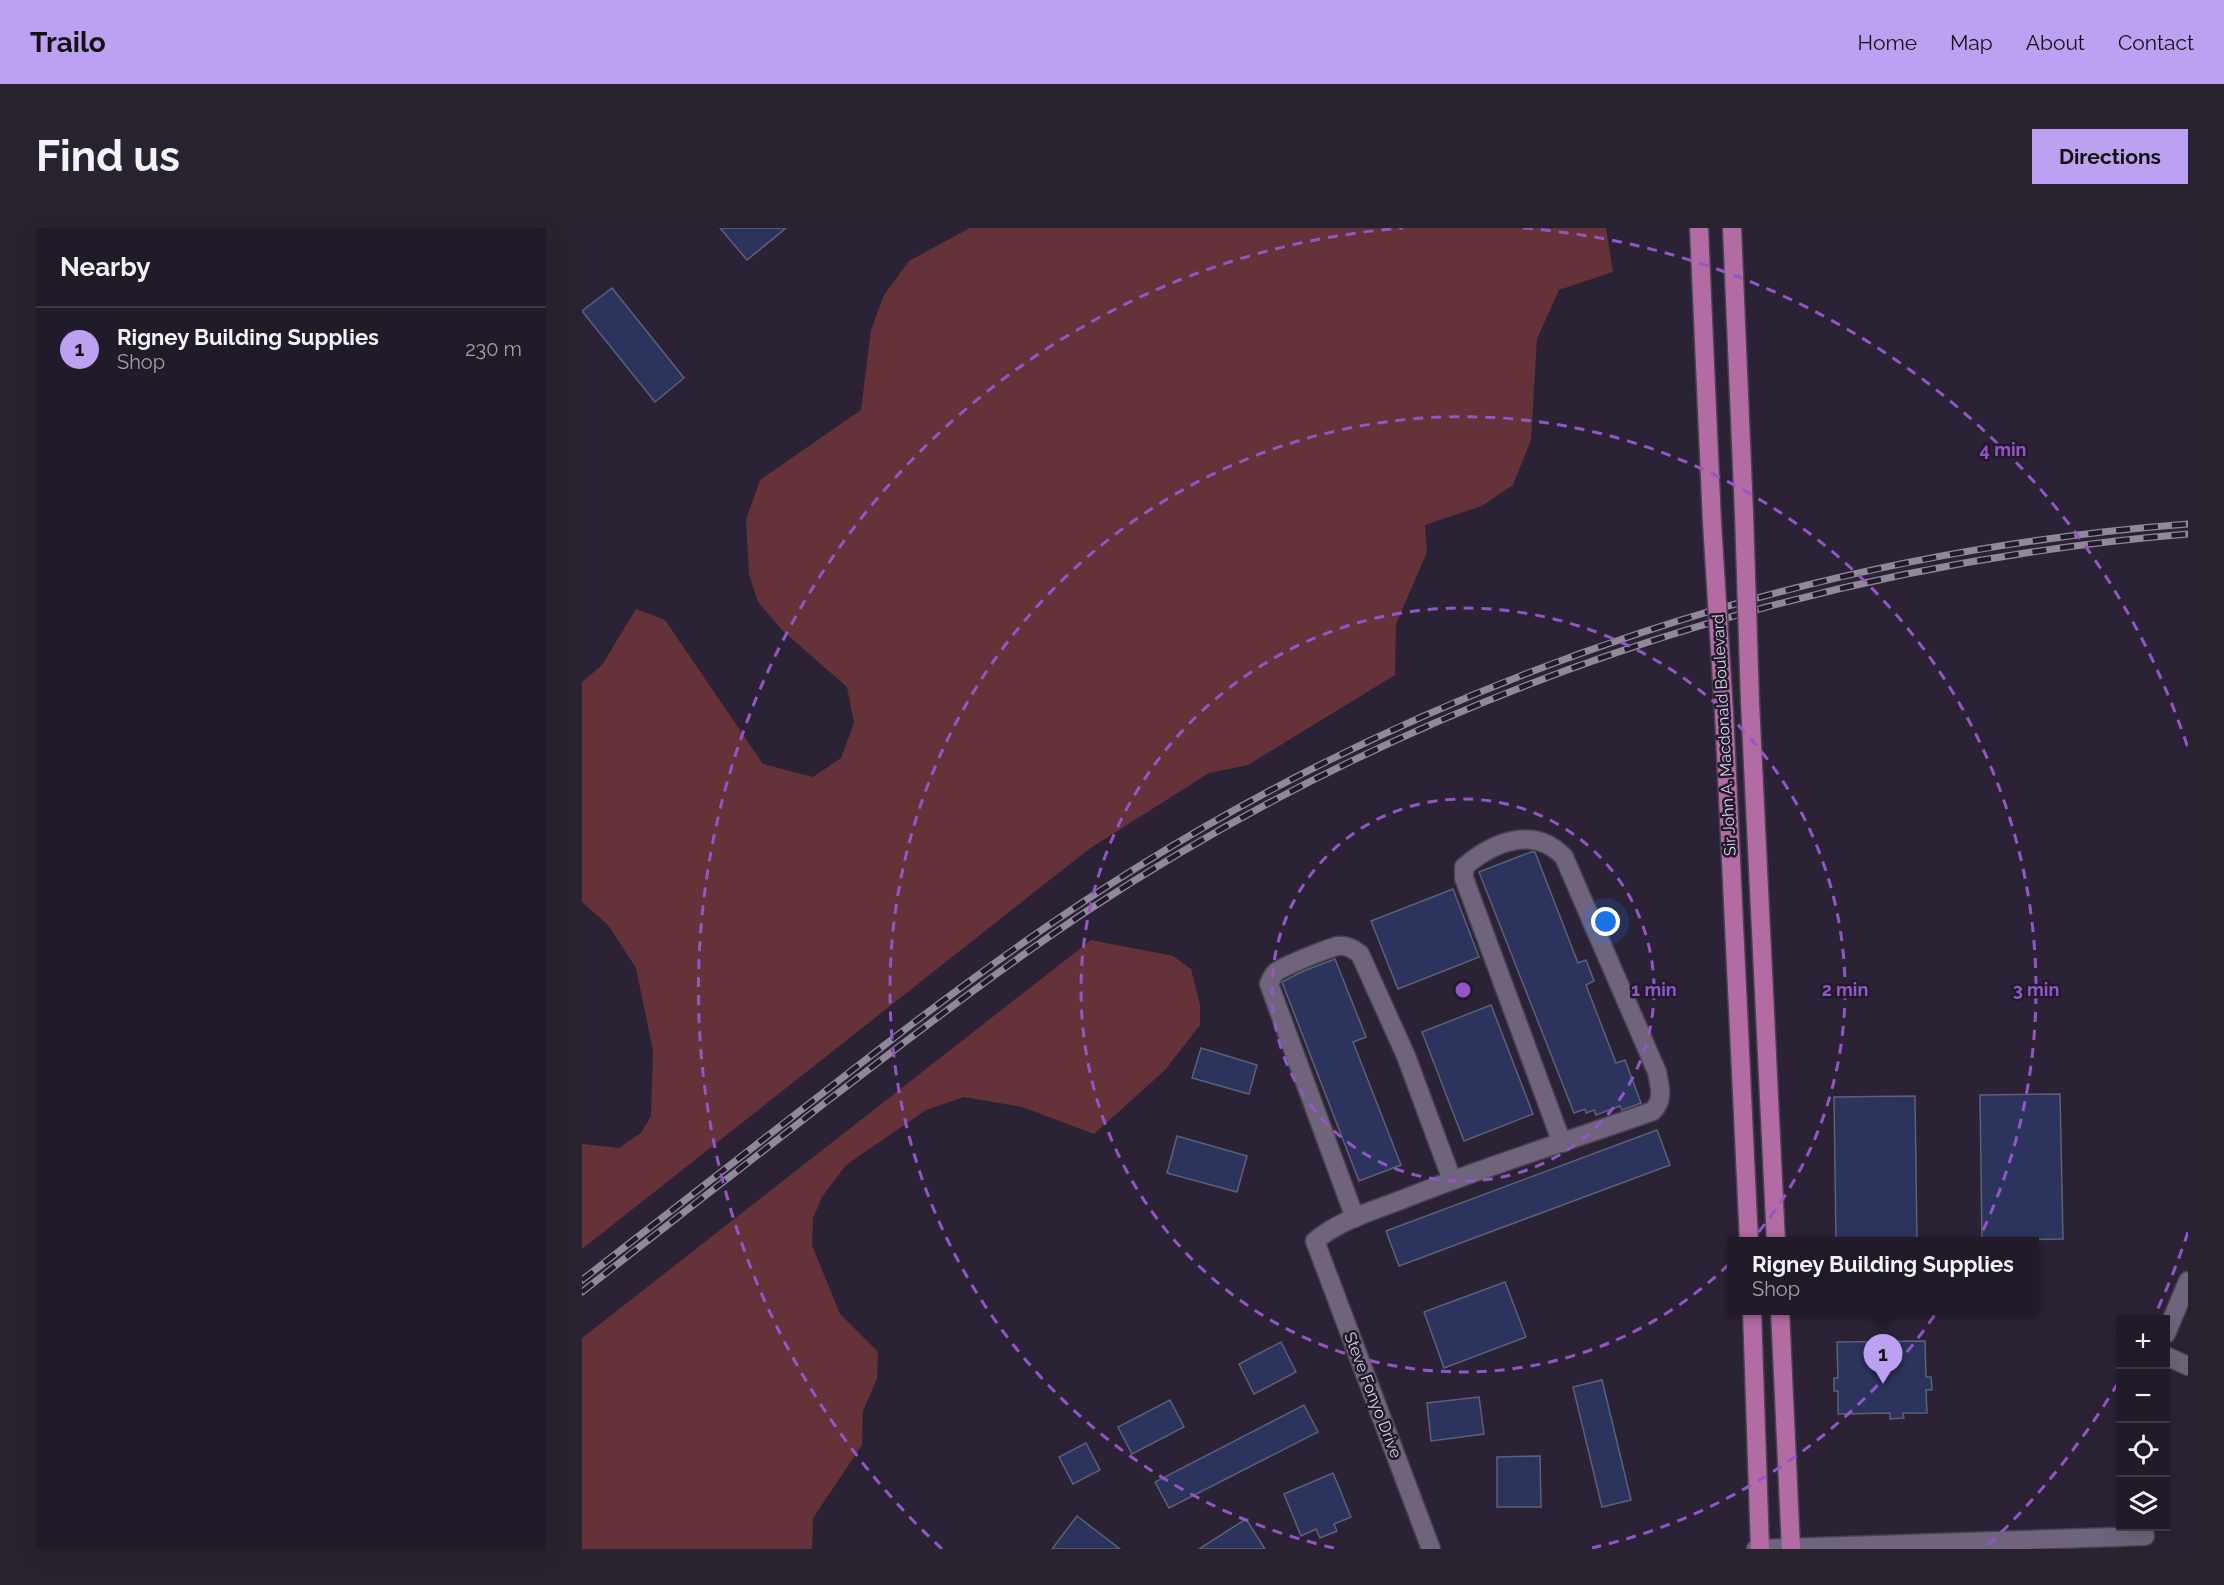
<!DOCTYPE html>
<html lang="en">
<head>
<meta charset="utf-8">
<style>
	body { margin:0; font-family:Raleway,sans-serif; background:#292330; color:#f1f3f6 }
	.controls { position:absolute; right:18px; bottom:18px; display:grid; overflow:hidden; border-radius:0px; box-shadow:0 6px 24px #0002 }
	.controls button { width:54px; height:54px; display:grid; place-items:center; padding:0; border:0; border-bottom:2px solid #3e3845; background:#211a28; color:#f1f3f6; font:30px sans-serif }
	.you { position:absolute; left:1024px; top:694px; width:21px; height:21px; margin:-15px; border:4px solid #fff; border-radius:50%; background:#1a73e8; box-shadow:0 0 0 9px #1a73e833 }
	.badge { display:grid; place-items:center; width:39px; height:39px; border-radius:50%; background:#bca0f2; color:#111; font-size:20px; font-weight:700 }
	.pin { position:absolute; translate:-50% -50px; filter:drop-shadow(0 2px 3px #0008) }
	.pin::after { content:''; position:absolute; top:32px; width:21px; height:18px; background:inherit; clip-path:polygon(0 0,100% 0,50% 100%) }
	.popup { position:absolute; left:1145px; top:1009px; width:312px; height:78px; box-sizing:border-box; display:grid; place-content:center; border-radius:0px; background:#211a28; filter:drop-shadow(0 2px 4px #0005); font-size:20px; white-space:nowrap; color:#a2a1a8 }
	.popup b { font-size:22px; color:#f1f3f6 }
	.popup::after { content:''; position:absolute; left:50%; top:100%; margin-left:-12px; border:12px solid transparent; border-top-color:#211a28 }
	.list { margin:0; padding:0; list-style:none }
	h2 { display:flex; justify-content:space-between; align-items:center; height:78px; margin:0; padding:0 24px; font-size:26px }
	h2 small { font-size:20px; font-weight:400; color:#a2a1a8 }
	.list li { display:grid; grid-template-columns:39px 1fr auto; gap:18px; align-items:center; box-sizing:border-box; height:84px; padding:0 24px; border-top:2px solid #3e3845 }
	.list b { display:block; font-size:22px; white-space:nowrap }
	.list p { margin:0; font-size:20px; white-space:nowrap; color:#a2a1a8 }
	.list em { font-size:20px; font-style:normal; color:#a2a1a8 }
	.icon { flex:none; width:33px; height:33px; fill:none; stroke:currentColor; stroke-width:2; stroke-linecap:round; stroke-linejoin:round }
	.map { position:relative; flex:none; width:1606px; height:1321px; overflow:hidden; border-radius:0px }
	header { display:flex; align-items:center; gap:36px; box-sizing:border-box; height:84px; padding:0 30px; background:#bca0f2; color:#111 }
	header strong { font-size:28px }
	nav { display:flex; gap:33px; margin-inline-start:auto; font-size:21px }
	.intro { display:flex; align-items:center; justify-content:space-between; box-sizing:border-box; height:144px; padding:0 36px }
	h1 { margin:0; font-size:42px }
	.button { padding:15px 27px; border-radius:0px; background:#bca0f2; color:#111; font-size:21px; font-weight:700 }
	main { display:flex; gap:36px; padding:0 36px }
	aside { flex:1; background:#211a28; border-radius:0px; box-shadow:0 6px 24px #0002 }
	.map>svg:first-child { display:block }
</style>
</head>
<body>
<header>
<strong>Trailo</strong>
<nav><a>Home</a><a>Map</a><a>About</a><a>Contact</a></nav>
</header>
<div class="intro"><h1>Find us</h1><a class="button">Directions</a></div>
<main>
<aside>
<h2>Nearby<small></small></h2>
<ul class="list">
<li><span class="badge">1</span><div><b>Rigney Building Supplies</b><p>Shop</p></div><em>230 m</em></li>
</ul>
</aside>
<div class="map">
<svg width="1606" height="1321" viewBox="0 0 1606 1321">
	<rect width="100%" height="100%" fill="#2c2236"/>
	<!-- green -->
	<g fill="#643238">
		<path d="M 388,0 L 1024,0 L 1031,44 L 977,62 L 955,111 L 949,212 L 931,257 L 900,278 L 843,297 L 845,324 L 814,396 L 813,447 L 666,537 L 627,545 L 507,621 L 0,1021 L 0,916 L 37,920 L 59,905 L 69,888 L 71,823 L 54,740 L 26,697 L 0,674 L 0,454 L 20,437 L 54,381 L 83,392 L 181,536 L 231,549 L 259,530 L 272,495 L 265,459 L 201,403 L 176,374 L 167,346 L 164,292 L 178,252 L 279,182 L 289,102 L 302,67 L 327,33 Z"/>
		<path d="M 509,712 L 591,728 L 609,741 L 618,777 L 618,797 L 583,842 L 512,906 L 440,879 L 382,869 L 344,882 L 264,937 L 240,969 L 231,990 L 230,1017 L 258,1086 L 296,1124 L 295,1151 L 281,1183 L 280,1217 L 231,1290 L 230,1321 L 0,1321 L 0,1110 Z"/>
	</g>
	<!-- building -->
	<g fill="#2c345e" stroke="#5b6178" stroke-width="1.5">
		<path d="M 138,0 L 204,0 L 165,32 Z"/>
		<path d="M 30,60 L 102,150 L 73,174 L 0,83 Z"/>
		<path d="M 949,624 L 953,624 L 996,735 L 1004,732 L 1012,753 L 1004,757 L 1034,835 L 1043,832 L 1059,875 L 1040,882 L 1038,878 L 1014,887 L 1012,882 L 1004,885 L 1003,881 L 992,885 L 897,644 Z"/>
		<path d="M 871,661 L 897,729 L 816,761 L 789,693 Z"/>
		<path d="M 753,731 L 784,809 L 771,814 L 819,937 L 777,953 L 700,754 L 719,744 Z"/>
		<path d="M 909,777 L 951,886 L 882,913 L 840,804 Z"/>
		<path d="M 619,820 L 675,837 L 667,866 L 610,850 Z"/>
		<path d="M 1478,866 L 1481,1011 L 1400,1012 L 1398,867 Z"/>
		<path d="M 1333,868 L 1335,1014 L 1254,1014 L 1252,869 Z"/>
		<path d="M 1075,902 L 1088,937 L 817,1038 L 804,1003 Z"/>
		<path d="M 595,908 L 665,928 L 655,964 L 585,945 Z"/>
		<path d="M 923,1054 L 944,1109 L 862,1140 L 842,1084 Z"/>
		<path d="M 1343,1113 L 1344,1149 L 1349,1149 L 1350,1162 L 1344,1162 L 1345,1185 L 1321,1185 L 1322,1190 L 1308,1191 L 1308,1185 L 1256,1186 L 1256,1163 L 1252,1163 L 1252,1150 L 1256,1150 L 1255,1114 Z"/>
		<path d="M 699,1114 L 714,1144 L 672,1166 L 657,1136 Z"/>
		<path d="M 1020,1152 L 1049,1272 L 1020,1279 L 991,1159 Z"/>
		<path d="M 897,1169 L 902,1206 L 849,1213 L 845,1175 Z"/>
		<path d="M 588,1172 L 602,1199 L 550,1226 L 536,1199 Z"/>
		<path d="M 722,1177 L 736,1204 L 587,1280 L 573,1254 Z"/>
		<path d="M 504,1215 L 518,1242 L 491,1256 L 477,1229 Z"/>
		<path d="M 958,1228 L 959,1279 L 915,1279 L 915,1229 Z"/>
		<path d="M 751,1245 L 769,1289 L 752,1296 L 755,1303 L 738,1310 L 734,1301 L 719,1308 L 702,1266 Z"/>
		<path d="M 495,1288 L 538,1321 L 470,1321 Z"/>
		<path d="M 664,1291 L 683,1321 L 617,1321 Z"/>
	</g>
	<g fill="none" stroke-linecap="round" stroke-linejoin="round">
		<!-- minor casing -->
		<g stroke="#494050" stroke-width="21">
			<g id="minor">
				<path d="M 773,990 L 687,756 C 689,751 690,748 694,744 C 702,738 746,720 756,718 C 765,717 771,721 778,726 L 824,828 L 870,952"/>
				<path d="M 1584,1106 L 1606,1053"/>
				<path d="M 1584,1128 L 1606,1138"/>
				<path d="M 849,1321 L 733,1013 C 759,991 794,982 824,970 C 905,938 989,912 1071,883 C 1082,871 1078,860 1075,844 L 982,629 C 952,597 911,614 882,639 L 882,650 L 980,915"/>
				<path d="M 1174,1321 L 1563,1308"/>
			</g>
		</g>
		<!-- major casing -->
		<g stroke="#494050" stroke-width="21">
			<g id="major">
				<path d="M 1117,0 L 1130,295"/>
				<path d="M 1150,0 L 1162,286"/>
				<path d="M 1168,474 L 1194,1014"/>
				<path d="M 1142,484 L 1167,1014"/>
				<path d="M 1170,1082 L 1178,1321"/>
				<path d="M 1198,1082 L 1209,1321"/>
			</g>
		</g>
		<!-- minor -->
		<use href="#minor" stroke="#6f647b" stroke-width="18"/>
		<!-- major -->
		<use href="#major" stroke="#b26ba3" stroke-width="18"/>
		<!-- rail casing -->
		<g stroke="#918999" stroke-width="7">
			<g id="rail">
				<path d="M 0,1052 C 79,991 158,929 237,868 C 339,788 443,709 554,640 C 870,443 1235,324 1606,296"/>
				<path d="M 0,1064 C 81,1000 163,937 244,874 C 331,808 417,741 508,681 C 836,466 1216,338 1606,306"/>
			</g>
		</g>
		<!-- rail -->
		<use href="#rail" stroke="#23192c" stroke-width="4.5" stroke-dasharray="14" stroke-linecap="butt"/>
		<!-- major-bridge casing -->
		<g stroke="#494050" stroke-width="21" stroke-linecap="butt">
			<g id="major-bridge">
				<path d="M 1162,286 L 1168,474"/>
				<path d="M 1130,295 L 1142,484"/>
			</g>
		</g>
		<!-- major-bridge -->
		<use href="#major-bridge" stroke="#b26ba3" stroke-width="18"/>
	</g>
	<!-- distance rings -->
	<g fill="none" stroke="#9356c8" stroke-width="3" stroke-dasharray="10 8">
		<circle cx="881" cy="762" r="191"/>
		<circle cx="881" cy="762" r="382"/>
		<path d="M752 1320A573 573 0 1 1 1010 1320"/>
		<path d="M1606 1004A764 764 0 0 1 1571 1091M1536 1155A764 764 0 0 1 1402 1321M360 1321A764 764 0 0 1 821 0M941 0A764 764 0 0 1 1606 520"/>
	</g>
	<g text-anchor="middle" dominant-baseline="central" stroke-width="5" stroke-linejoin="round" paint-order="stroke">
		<!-- street labels -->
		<g font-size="16" fill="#dcd5e3" stroke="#23192c">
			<text transform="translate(1142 507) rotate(-93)">Sir John A. Macdonald Boulevard</text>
			<text transform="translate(791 1167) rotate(69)">Steve Fonyo Drive</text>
		</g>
	</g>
	<circle cx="881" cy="762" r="9" fill="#9356c8" stroke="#23192c" stroke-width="3"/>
	<g font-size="18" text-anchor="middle" font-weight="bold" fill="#9356c8" stroke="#23192c" stroke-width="5" stroke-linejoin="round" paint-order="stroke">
		<text x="1421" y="228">4 min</text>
		<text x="1072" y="768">1 min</text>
		<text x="1263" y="768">2 min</text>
		<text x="1454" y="768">3 min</text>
	</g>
</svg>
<div class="controls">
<button>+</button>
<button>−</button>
<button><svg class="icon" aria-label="locate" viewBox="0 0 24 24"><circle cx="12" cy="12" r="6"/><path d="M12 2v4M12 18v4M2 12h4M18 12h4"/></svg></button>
<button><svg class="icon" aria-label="layers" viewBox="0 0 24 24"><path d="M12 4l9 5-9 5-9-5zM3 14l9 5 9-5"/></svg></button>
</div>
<div class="you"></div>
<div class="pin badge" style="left:1301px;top:1156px">1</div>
<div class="popup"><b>Rigney Building Supplies</b>Shop</div>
</div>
</main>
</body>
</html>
